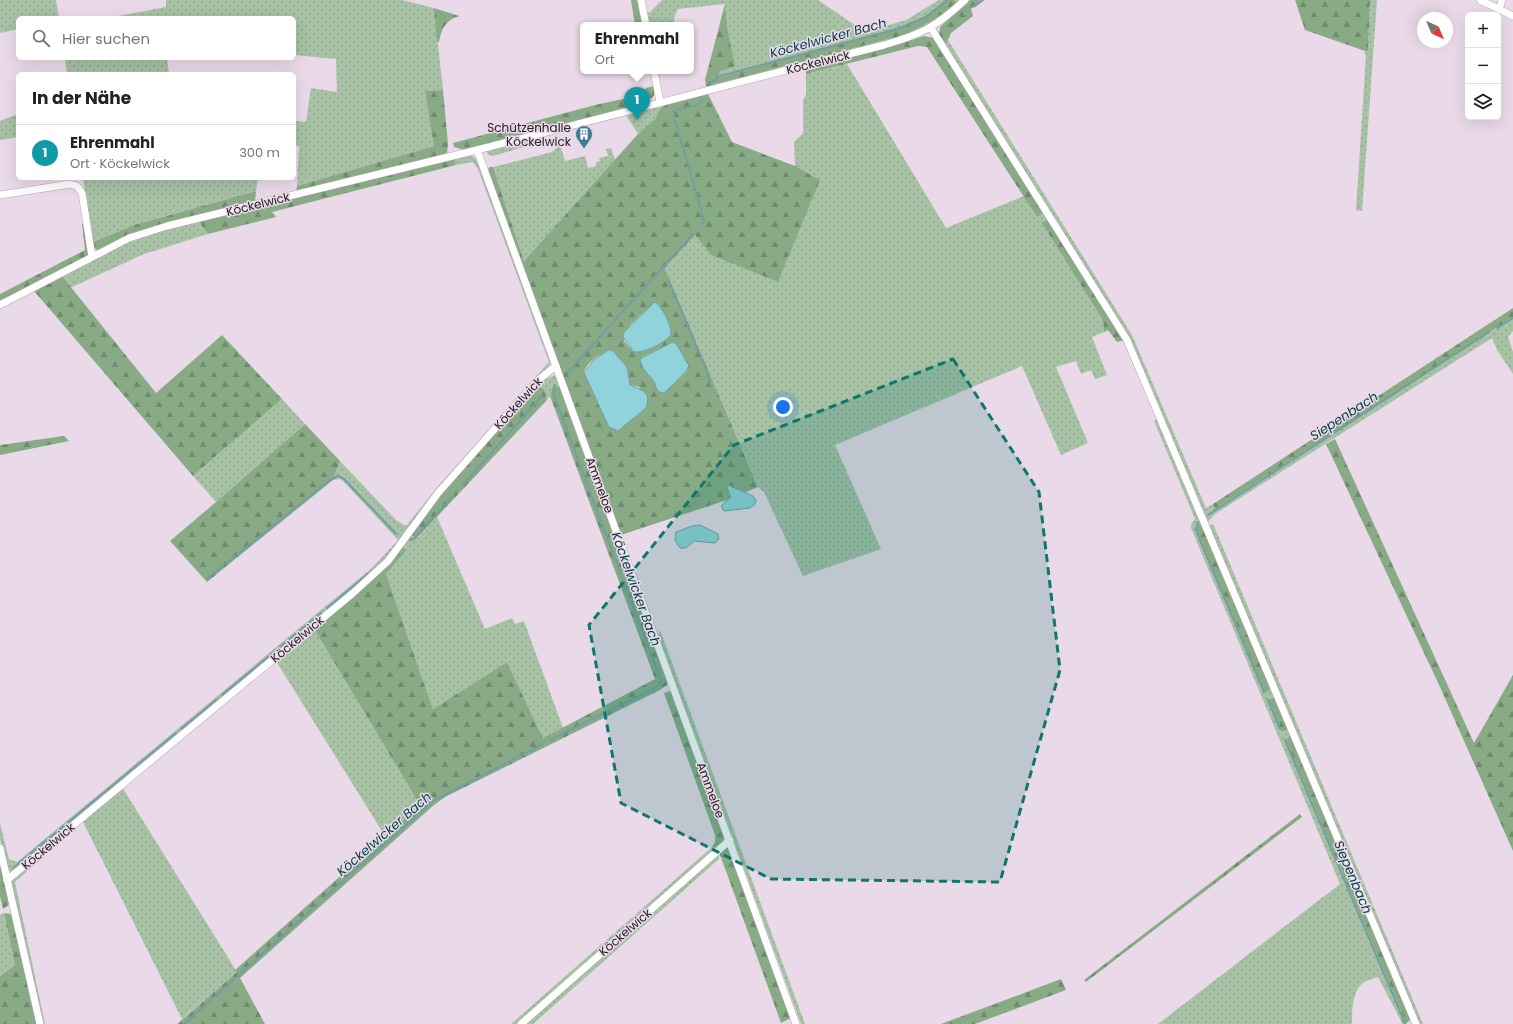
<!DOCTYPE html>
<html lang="de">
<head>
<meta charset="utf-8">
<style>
	body { margin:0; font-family:Poppins,sans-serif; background:#f2f2f2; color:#222 }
	.controls { position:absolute; right:12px; top:12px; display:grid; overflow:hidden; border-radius:6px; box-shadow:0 4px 16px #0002 }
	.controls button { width:36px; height:36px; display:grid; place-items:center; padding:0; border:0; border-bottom:1px solid #e0e0e0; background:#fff; color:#222; font:20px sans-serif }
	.compass { position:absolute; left:1417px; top:12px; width:36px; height:36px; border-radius:50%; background:#fff; box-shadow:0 4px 16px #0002; rotate:136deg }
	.you { position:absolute; left:783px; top:407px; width:14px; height:14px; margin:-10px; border:3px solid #fff; border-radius:50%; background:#1a73e8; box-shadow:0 0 0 6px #1a73e833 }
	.badge { display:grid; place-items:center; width:26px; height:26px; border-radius:50%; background:#3e7e91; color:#fff; font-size:13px; font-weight:700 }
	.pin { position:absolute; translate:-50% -33px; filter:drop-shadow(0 1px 2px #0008) }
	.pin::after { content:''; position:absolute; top:21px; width:14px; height:12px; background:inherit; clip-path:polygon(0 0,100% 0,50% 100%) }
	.popup { position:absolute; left:580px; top:22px; width:114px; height:52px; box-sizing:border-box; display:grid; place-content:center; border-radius:6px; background:#fff; filter:drop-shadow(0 1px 3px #0005); font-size:13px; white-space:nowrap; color:#767676 }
	.popup b { font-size:15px; color:#222 }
	.popup::after { content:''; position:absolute; left:50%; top:100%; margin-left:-8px; border:8px solid transparent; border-top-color:#fff }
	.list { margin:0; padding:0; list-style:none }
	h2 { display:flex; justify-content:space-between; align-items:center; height:52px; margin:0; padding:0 16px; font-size:17px }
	h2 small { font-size:13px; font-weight:400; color:#767676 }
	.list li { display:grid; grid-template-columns:26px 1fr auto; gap:12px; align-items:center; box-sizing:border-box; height:56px; padding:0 16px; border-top:1px solid #e0e0e0 }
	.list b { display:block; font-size:15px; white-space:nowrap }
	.list p { margin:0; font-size:13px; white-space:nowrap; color:#767676 }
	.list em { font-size:13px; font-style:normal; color:#767676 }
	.icon { flex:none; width:22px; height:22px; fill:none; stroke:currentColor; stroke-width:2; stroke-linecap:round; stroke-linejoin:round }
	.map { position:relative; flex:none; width:1513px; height:1024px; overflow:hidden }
	.search { position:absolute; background:#fff; box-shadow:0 4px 16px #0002; left:16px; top:16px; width:280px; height:44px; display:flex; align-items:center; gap:10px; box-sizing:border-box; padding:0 14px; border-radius:6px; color:#767676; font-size:15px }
	.panel { position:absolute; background:#fff; box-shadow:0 4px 16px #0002; left:16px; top:72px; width:280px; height:108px; border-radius:6px }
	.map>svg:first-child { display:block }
</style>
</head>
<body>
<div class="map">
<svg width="1513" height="1024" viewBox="0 0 1513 1024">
	<defs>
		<pattern id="grass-dots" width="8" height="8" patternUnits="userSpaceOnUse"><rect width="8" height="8" fill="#a7c2a5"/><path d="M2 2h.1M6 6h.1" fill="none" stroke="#90a68e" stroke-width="1.8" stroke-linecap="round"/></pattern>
		<pattern id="forest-firs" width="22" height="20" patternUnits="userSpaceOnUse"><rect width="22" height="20" fill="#88ab85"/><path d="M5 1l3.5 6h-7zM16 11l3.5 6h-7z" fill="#6f8b6d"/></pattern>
	</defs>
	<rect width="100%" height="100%" fill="#eadae9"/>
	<!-- grass -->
	<g fill="url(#grass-dots)">
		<path d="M 0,0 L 56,0 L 59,18 L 18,18 L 18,29 L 0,33 Z"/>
		<path d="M 166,0 L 402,0 L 434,8 L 443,90 L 425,91 L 435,146 L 297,186 L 299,146 L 294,145 L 296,121 L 306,122 L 311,88 L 337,92 L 336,59 L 294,55 L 294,18 L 108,18 L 166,7 Z"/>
		<path d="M 662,0 L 818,0 L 865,32 L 906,20 L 939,0 L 947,0 L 927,15 L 906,26 L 716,78 L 728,32 L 725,4 L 678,9 L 674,18 L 675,25 L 648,25 L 646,13 L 650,12 Z"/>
		<path d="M 955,0 L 961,0 L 938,20 L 905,36 L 707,88 L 706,86 L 709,86 L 904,35 L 955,3 Z"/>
		<path d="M 1370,0 L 1377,0 L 1362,211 L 1356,210 L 1366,55 L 1364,52 L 1368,52 Z"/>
		<path d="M 948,40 L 1132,335 L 1206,508 L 1213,504 L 1215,509 L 1513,317 L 1513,331 L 1508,337 L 1513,352 L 1513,374 L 1497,350 L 1492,338 L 1215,514 L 1207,523 L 1130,344 L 943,45 Z"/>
		<path d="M 65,58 L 167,58 L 169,74 L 67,74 Z"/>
		<path d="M 847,64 L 946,228 L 1024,196 L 1037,216 L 1044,212 L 1049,219 L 1041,222 L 1101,317 L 1104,326 L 1104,332 L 1092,337 L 1107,375 L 1095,379 L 1091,370 L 1081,374 L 1076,361 L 1056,367 L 1088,443 L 1061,455 L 1022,366 L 835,445 L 881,549 L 803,576 L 764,492 L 758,487 L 756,482 L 665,268 L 695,235 L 711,255 L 820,180 L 795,166 L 794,142 L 803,133 L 803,100 L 806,95 L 806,74 Z"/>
		<path d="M 653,107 L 660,108 L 656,118 L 638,134 L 625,114 Z"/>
		<path d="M 18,114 L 18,137 L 0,140 L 0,121 Z"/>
		<path d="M 535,138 L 534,144 L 493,156 L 489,155 L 486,151 Z"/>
		<path d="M 560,145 L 565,161 L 585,156 L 588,168 L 596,166 L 596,162 L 600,161 L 599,158 L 608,156 L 606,149 L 611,148 L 615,160 L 524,261 L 493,167 L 552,152 Z"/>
		<path d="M 471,155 L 480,162 L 552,361 L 550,364 L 440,489 L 378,569 L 12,872 L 9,871 L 0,839 L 0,823 L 9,859 L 17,862 L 373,567 L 398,540 L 344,482 L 340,479 L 333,480 L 340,461 L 396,520 L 406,526 L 440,484 L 549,362 L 478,169 L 473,162 L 456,165 L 454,157 Z"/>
		<path d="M 83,178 L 258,178 L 256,191 L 134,225 L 93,242 Z"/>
		<path d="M 199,222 L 208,234 L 144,254 L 70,288 L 62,276 L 122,245 L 167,229 Z"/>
		<path d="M 555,375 L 558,377 L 561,386 L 552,388 L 550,396 L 547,400 L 544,389 L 530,392 L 543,380 Z"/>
		<path d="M 282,399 L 305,424 L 216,502 L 193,476 Z"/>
		<path d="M 1158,418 L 1289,728 L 1292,736 L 1288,737 L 1286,740 L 1404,1018 L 1401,1021 L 1378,977 C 1374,979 1367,980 1363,983 C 1352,991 1352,1011 1352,1023 L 1350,1024 L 1158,1024 L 1340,884 L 1191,528 L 1191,524 L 1195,519 L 1154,421 Z"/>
		<path d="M 437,517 L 485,629 L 512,618 L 515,624 L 524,621 L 563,728 L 543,738 L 507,662 L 433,709 L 386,574 L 406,551 L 400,548 L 410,533 L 418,538 Z"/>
		<path d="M 1212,524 L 1214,526 L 1423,1024 L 1419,1024 L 1208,527 Z"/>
		<path d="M 314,629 L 420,805 L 385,836 L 276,661 Z"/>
		<path d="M 660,630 L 805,1024 L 801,1024 L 658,636 Z"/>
		<path d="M 122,787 L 237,972 L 182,1019 L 82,820 Z"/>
		<path d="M 75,827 L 76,829 L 15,882 L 45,1024 L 42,1024 L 11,881 Z"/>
		<path d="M 712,847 L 718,848 L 519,1024 L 511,1024 Z"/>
		<path d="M 719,852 L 719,859 L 533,1024 L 525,1024 Z"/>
		<path d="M 4,913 L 15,965 L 0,976 L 0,915 Z"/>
	</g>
	<!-- forest -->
	<g fill="url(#forest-firs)" fill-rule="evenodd">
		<path d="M 631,0 L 636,0 L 639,3 L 643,25 L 635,25 Z"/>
		<path d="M 947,0 L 955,0 L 956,3 L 933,20 L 904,35 L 708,86 L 706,86 L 705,80 L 725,4 L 728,32 L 735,66 L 720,71 L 717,78 L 906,26 L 927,15 Z"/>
		<path d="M 970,0 L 981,0 L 971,9 L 973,16 L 951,33 L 948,40 L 943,45 L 939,37 L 940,27 Z"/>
		<path d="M 1295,0 L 1370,0 L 1368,52 L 1305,30 Z"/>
		<path d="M 434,8 L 459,16 C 445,21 442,28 439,42 L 437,42 Z"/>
		<path d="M 924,36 L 934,38 L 1044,212 L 1037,217 L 927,47 L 918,46 L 806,74 L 806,69 L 882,49 Z"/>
		<path d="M 654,86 L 654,95 L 652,98 L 630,107 L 465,150 L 454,147 L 453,143 L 595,105 L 637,96 L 643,93 L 646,88 Z"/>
		<path d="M 443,90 L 448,144 L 447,153 L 296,192 L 297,186 L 434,146 L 425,91 Z"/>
		<path d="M 708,94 L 732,142 L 795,166 L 820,180 L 778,282 L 711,255 L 695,235 L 665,268 L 758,487 L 744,493 L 730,486 L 730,499 L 621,535 L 488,171 L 489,167 L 493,167 L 524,261 L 638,134 L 656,118 L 660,108 L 666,105 ZM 655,302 L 659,305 L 671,329 L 668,338 C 658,344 646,353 634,352 L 624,341 L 630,325 ZM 673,342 L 687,371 L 667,390 L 655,383 L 642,357 ZM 612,350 L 627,367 L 630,385 L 640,387 L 609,427 L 584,372 C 588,361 601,353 612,350 Z"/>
		<path d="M 454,157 L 456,165 L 272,212 L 276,217 L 208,234 L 199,222 Z"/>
		<path d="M 256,191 L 255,202 L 102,248 L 97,250 L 94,248 L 93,242 L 134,225 Z"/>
		<path d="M 1049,219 L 1125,340 L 1117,342 L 1108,330 L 1104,332 L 1104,326 L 1101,317 L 1041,222 Z"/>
		<path d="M 82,224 L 86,224 L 89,250 L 88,255 L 0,301 L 0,294 L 85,250 Z"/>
		<path d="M 62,276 L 156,393 L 222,335 L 282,399 L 193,476 L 34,291 Z"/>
		<path d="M 1513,308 L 1513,317 L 1215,509 L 1213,504 Z"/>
		<path d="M 561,386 L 669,679 L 667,685 L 660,690 L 445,797 L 434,805 L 240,978 L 265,1024 L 177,1024 L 237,972 L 235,970 L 420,805 L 314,629 L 400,548 L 403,547 L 406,551 L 386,574 L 433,709 L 507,662 L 543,738 L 655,679 L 550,396 L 552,388 Z"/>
		<path d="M 540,387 L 544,389 L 547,400 L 417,538 L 410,533 L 439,495 L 530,392 Z"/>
		<path d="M 305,424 L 340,461 L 333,480 L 207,582 L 170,541 L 216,502 Z"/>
		<path d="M 64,436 L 69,441 L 0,455 L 0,445 Z"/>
		<path d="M 1335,439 L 1474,743 L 1513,675 L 1513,851 L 1440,687 L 1326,444 Z"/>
		<path d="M 1202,523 L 1271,686 L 1268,692 L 1265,692 L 1196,528 L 1198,524 Z"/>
		<path d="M 674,690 L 726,836 L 718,848 L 712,847 L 715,842 L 715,835 L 664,693 Z"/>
		<path d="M 1272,698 L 1276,698 L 1289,728 L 1285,731 L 1282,731 L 1269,700 Z"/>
		<path d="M 1292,736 L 1411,1019 L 1406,1024 L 1403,1024 L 1401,1021 L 1404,1018 L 1286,740 L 1288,737 Z"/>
		<path d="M 1300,814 L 1302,817 L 1086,982 L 1084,980 Z"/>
		<path d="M 727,847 L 731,848 L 793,1017 L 781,1023 L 719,852 Z"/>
		<path d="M 0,857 L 10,904 L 3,909 L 0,896 Z"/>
		<path d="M 4,913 L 11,914 L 37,1024 L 0,1024 L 0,976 L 15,965 Z"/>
		<path d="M 1061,979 L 1066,990 L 975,1024 L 941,1024 Z"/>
	</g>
	<!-- water -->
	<g fill="#91d3da" stroke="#729ea4">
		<path d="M 655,302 C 663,308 671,324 671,335 C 665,343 645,353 634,352 L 623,337 L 624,332 Z"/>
		<path d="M 673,342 L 677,345 L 689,366 C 687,372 669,388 664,393 L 659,392 L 656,388 C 655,376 642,374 640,359 Z"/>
		<path d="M 608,350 L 612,350 L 627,367 L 630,385 C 641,390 652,391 646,408 L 618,431 L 609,427 L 584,373 L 593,361 Z"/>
		<path d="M 728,485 L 753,496 L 756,500 L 755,504 L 750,508 L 724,511 L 721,506 L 731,497 L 727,488 Z"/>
		<path d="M 700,525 L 718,534 L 719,539 L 715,543 L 694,541 L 686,548 L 680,548 L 675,540 L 676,532 L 692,526 Z"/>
	</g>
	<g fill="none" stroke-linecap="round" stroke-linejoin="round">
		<!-- stream -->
		<g stroke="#729ea4" stroke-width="2">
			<path d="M 970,7 L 975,6 L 983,0"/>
			<path d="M 709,84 L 720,76 L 897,29 L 926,17 L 947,0"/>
			<path d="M 702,224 L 704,220 L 674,117 L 674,112 C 682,105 697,110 703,99"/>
			<path d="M 668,280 L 707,371 L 711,386"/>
			<path d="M 1497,328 L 1513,318"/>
			<path d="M 568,372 L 693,234"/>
			<path d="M 462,486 L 542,396"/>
			<path d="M 1208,515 L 1489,332"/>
			<path d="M 1198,522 L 1196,528 L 1197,533 L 1264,692"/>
			<path d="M 410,540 L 415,538 L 453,496"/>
			<path d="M 208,578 L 330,480 L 338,476 L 344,479 L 396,534"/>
			<path d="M 327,608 L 368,574"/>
			<path d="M 222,695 L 321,613"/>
			<path d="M 1268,700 L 1280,729"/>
			<path d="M 181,729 L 216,700"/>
			<path d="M 550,740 L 655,688 L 659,685 L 661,681 L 553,393 L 555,385"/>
			<path d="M 1285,740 L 1404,1021"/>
			<path d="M 0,864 L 2,871"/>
			<path d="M 13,868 L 176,733"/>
			<path d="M 324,898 L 433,801 L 543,744"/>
			<path d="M 184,1024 L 318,904"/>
		</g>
		<!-- street casing -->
		<g stroke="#b4a5b4" stroke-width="8">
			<g id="street">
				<path d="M 641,0 L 646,25"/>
				<path d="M 1480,0 L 1513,16"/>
				<path d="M 1499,9 L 1502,0"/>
				<path d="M 931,28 L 1127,340 L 1416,1024"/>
				<path d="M 654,71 L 660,102"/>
				<path d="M 477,150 L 796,1024"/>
				<path d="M 0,195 L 70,184 L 77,186 L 82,193 L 92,257"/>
				<path d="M 0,305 L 129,238 L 167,226 L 477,150 L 884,45 C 922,34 936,27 965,0"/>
				<path d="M 0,848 L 40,1024"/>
				<path d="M 7,880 L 353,593 L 388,561 L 438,493 L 537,381 L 556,366"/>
				<path d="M 521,1024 L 730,840"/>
			</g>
		</g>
		<!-- street -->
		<use href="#street" stroke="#fff" stroke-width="7"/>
	</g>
	<!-- marked area -->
	<path fill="#0f766e" fill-opacity="0.2" stroke="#0f766e" stroke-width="3" stroke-dasharray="8 5" stroke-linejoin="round" d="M 953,359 L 1039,492 L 1060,670 L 1000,882 L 771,879 L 621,803 L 589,625 L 734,445 Z"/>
	<!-- icons -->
	<defs>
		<g id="building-pin" transform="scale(0.9)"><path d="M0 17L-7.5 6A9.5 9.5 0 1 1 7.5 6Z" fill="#3e7e91" stroke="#eadae9"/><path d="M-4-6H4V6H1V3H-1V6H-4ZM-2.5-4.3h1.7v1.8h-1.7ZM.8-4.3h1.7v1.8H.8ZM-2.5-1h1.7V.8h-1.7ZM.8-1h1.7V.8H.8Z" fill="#fff"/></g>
	</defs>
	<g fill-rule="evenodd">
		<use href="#building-pin" x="584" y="134"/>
	</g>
	<g text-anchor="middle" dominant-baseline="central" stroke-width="3" stroke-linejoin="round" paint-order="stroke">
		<!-- street labels -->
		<g font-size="12" fill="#282227" stroke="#eadae9">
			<text transform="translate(818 62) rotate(-14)">Köckelwick</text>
			<text transform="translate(258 204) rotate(-14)">Köckelwick</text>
			<text transform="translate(518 403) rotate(-48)">Köckelwick</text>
			<text transform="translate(600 485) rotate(70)">Ammeloe</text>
			<text transform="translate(297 639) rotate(-40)">Köckelwick</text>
			<text transform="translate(711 790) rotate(70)">Ammeloe</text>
			<text transform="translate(48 846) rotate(-40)">Köckelwick</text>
			<text transform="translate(625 932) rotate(-41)">Köckelwick</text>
		</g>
		<!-- poi labels -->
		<g font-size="12" fill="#282227" stroke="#eadae9" text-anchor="end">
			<text x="571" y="127">Schützenhalle<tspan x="571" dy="14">Köckelwick</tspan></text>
		</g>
		<!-- water labels -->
		<g font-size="13" font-style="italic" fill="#003f45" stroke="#eadae9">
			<text transform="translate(828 38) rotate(-15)">Köckelwicker Bach</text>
			<text transform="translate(1344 416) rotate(-33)">Siepenbach</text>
			<text transform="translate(636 589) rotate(70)">Köckelwicker Bach</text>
			<text transform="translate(384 834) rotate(-41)">Köckelwicker Bach</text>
			<text transform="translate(1353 877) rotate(67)">Siepenbach</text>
		</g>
	</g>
</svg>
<div class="controls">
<button>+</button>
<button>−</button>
<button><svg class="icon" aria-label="layers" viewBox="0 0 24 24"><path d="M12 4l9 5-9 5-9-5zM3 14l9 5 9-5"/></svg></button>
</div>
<svg class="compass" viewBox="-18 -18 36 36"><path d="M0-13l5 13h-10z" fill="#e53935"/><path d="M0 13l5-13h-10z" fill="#767676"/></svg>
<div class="you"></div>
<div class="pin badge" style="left:637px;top:120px;background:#0f9aa8">1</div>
<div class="popup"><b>Ehrenmahl</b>Ort</div>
<div class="search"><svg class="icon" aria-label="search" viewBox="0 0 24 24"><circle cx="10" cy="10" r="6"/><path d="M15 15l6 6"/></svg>Hier suchen</div>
<section class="panel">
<h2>In der Nähe<small></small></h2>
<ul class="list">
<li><span class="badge" style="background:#0f9aa8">1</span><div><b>Ehrenmahl</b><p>Ort · Köckelwick</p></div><em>300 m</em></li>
</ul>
</section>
</div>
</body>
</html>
